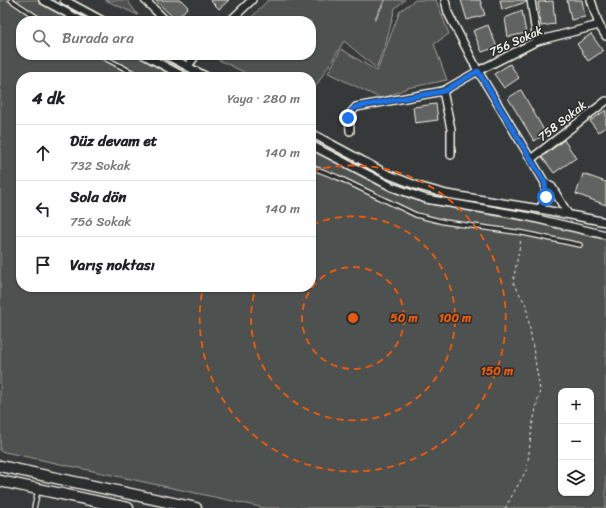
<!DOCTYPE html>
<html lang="tr">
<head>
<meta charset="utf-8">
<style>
	body { margin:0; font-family:Sriracha,sans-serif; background:#f6f6f6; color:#202124 }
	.controls { position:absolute; right:12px; bottom:12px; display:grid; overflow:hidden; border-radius:8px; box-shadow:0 1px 3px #0004 }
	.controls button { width:36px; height:36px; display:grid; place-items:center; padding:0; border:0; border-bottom:1px solid #e0e0e0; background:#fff; color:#202124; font:20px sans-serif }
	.stop { position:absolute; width:12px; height:12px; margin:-9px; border:3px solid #1a73e8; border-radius:50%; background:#fff }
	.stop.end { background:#1a73e8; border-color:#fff; box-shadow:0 1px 4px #0008 }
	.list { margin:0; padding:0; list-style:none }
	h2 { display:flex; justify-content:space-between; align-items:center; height:52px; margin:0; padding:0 16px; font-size:17px }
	h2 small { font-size:13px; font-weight:400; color:#757577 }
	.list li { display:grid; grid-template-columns:26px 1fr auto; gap:12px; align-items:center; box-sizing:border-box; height:56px; padding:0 16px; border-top:1px solid #e0e0e0 }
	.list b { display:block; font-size:15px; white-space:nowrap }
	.list p { margin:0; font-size:13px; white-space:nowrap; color:#757577 }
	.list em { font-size:13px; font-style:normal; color:#757577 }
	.icon { flex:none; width:22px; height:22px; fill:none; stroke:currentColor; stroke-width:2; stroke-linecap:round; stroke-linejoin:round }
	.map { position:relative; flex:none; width:606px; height:508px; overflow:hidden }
	.search { position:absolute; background:#fff; box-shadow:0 1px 3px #0004; left:16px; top:16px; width:300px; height:44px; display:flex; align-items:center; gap:10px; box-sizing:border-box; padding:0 14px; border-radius:16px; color:#757577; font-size:15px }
	.panel { position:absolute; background:#fff; box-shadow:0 1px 3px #0004; left:16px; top:72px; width:300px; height:220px; border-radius:16px }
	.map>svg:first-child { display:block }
</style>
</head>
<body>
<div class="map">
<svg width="606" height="508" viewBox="0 0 606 508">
	<rect width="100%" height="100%" fill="#363939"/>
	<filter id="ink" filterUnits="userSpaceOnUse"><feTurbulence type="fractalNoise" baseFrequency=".025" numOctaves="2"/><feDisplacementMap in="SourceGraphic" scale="8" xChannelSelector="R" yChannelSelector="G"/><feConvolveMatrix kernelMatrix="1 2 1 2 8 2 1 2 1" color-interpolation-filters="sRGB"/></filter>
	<g filter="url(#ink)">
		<!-- green -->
		<g fill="#4e514f" stroke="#a1a19c" fill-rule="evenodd">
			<path d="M 0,0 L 36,0 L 75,21 L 21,21 L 21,55 L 138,55 L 179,77 L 21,77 L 21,287 L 311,287 L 311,149 L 378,185 L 408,198 L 428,204 L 525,221 L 606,240 L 606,508 L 265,508 L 0,451 ZM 561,391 L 591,391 L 591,493 L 561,493 Z"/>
			<path d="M 105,0 L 127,0 L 138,15 Z"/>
			<path d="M 268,0 L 405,0 L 395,8 L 385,46 L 376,68 L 344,41 L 311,94 L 311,77 L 254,77 L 217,59 L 220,55 L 311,55 L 311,21 L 248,21 Z"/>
			<path d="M 415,0 L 436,0 L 449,34 L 434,44 L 447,80 L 407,88 L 382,99 L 328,73 L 341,49 L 377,71 L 400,11 Z"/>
		</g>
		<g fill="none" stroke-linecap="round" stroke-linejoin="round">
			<!-- stream -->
			<path stroke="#a8a7a1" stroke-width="2" d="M 375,19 L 385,0"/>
		</g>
		<!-- building -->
		<g fill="#616362" stroke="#f4f1e8">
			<path d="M 155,0 L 181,0 L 188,7 L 176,20 Z"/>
			<path d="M 210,0 L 229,0 L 219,9 Z"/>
			<path d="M 461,0 L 480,0 L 485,15 L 467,20 Z"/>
			<path d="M 500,0 L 526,0 L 526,2 L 502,10 Z"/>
			<path d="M 567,0 L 582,0 L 585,17 L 571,20 Z"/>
			<path d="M 553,1 L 555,24 L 541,26 L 538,2 Z"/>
			<path d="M 522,11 L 526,33 L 508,37 L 505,18 Z"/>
			<path d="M 488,25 L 497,47 L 482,52 L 473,31 Z"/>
			<path d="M 591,34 L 603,51 L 588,61 L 577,44 Z"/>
			<path d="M 510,64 L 519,78 L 504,88 L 494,74 Z"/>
			<path d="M 521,90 L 546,134 L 534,141 L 508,98 Z"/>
			<path d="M 436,104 L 438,120 L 415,123 L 413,107 Z"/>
			<path d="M 606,110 L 606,127 L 598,132 L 590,121 Z"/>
			<path d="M 564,140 L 576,158 L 554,173 L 542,157 Z"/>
			<path d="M 583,174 L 606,182 L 606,205 L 576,194 Z"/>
		</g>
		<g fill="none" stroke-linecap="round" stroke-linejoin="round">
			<!-- lane casing -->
			<g stroke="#f4f1e8" stroke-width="6">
				<g id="lane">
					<path d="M 11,0 L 42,21"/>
					<path d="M 99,55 L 141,77"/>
					<path d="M 311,167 L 337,177 L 416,215 L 444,222 L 523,233 L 580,245"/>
					<path d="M 34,508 L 38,490"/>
				</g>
			</g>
			<!-- street casing -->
			<g stroke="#f4f1e8" stroke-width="10">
				<g id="street">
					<path d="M 43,0 L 82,21"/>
					<path d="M 64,0 L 103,21"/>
					<path d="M 145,0 L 166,21"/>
					<path d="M 445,0 L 448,13 L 478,71 L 545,183 L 546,197 L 540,209"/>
					<path d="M 531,0 L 537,41"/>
					<path d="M 591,0 L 599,25 L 606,36"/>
					<path d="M 230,21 L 252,0"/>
					<path d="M 144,55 L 185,77"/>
					<path d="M 166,55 L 207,77"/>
					<path d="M 188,66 L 196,55"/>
					<path d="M 443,91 L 451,129 L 451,155"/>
					<path d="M 350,131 L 349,115 L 356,107 L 443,91 L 478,71 L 537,41 L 599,25"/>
					<path d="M 311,133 L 387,174 L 418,186 L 447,194 L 540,209 L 606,222"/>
					<path d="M 311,145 L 392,187 L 426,199 L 525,216 L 606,235"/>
					<path d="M 531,159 L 606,101"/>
					<path d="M 545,183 L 552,187 L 568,214"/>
				</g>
			</g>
			<!-- secondary casing -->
			<g stroke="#f4f1e8" stroke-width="13">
				<g id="secondary">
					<path d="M 0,466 L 196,508"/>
					<path d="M 0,481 L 128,508"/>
				</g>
			</g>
			<!-- path -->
			<path stroke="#f4f1e8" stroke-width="1" stroke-dasharray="3 3" stroke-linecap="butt" d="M 505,508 L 527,469 L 532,427 L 540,390 L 526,305 L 513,282 L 521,239"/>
			<!-- lane -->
			<use href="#lane" stroke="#2a2d2e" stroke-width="3.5"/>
			<!-- street -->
			<use href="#street" stroke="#2a2d2e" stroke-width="7"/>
			<!-- secondary -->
			<use href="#secondary" stroke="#2a2d2e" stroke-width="10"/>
		</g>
	</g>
	<g fill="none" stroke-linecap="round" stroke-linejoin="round" filter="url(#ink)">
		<!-- route -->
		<path stroke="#1a73e8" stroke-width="5" d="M 348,118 L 350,112 L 356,107 L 444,91 L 478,71 L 545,183 L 546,197"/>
	</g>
	<!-- distance rings -->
	<g fill="none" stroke="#e8590c" stroke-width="2" stroke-dasharray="7 5">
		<circle cx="353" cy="318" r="51"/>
		<path d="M312 225A102 102 0 1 1 256 287"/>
		<path d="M312 171A153 153 0 1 1 203 287"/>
	</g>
	<g text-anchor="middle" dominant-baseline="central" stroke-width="3" stroke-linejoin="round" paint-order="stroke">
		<!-- street labels -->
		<g font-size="12" fill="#f4f1e8" stroke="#2a2d2e">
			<text transform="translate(516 41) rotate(-24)">756 Sokak</text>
			<text transform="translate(562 121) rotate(-38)">758 Sokak</text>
		</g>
	</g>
	<circle cx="353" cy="318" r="6" fill="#e8590c" stroke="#2a2d2e" stroke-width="2"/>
	<g font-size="12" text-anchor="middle" font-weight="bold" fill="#e8590c" stroke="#2a2d2e" stroke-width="3" stroke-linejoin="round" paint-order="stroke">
		<text x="404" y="322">50 m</text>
		<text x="455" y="322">100 m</text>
		<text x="497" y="375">150 m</text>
	</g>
</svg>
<div class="controls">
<button>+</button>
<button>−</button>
<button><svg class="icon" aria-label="layers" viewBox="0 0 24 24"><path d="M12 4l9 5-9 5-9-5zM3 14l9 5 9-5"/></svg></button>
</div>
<div class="stop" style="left:546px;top:197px"></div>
<div class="stop end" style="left:348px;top:118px"></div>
<div class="search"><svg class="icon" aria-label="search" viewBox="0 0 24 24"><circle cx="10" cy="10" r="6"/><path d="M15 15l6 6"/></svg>Burada ara</div>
<section class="panel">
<h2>4 dk<small>Yaya · 280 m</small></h2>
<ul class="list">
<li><svg class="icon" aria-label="ahead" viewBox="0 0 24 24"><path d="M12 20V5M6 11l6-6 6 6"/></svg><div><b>Düz devam et</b><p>732 Sokak</p></div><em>140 m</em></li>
<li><svg class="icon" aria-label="left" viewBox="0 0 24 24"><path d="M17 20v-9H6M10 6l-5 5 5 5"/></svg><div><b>Sola dön</b><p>756 Sokak</p></div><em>140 m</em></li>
<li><svg class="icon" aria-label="arrive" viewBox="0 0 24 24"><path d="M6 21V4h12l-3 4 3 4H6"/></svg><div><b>Varış noktası</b></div></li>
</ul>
</section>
</div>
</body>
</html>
